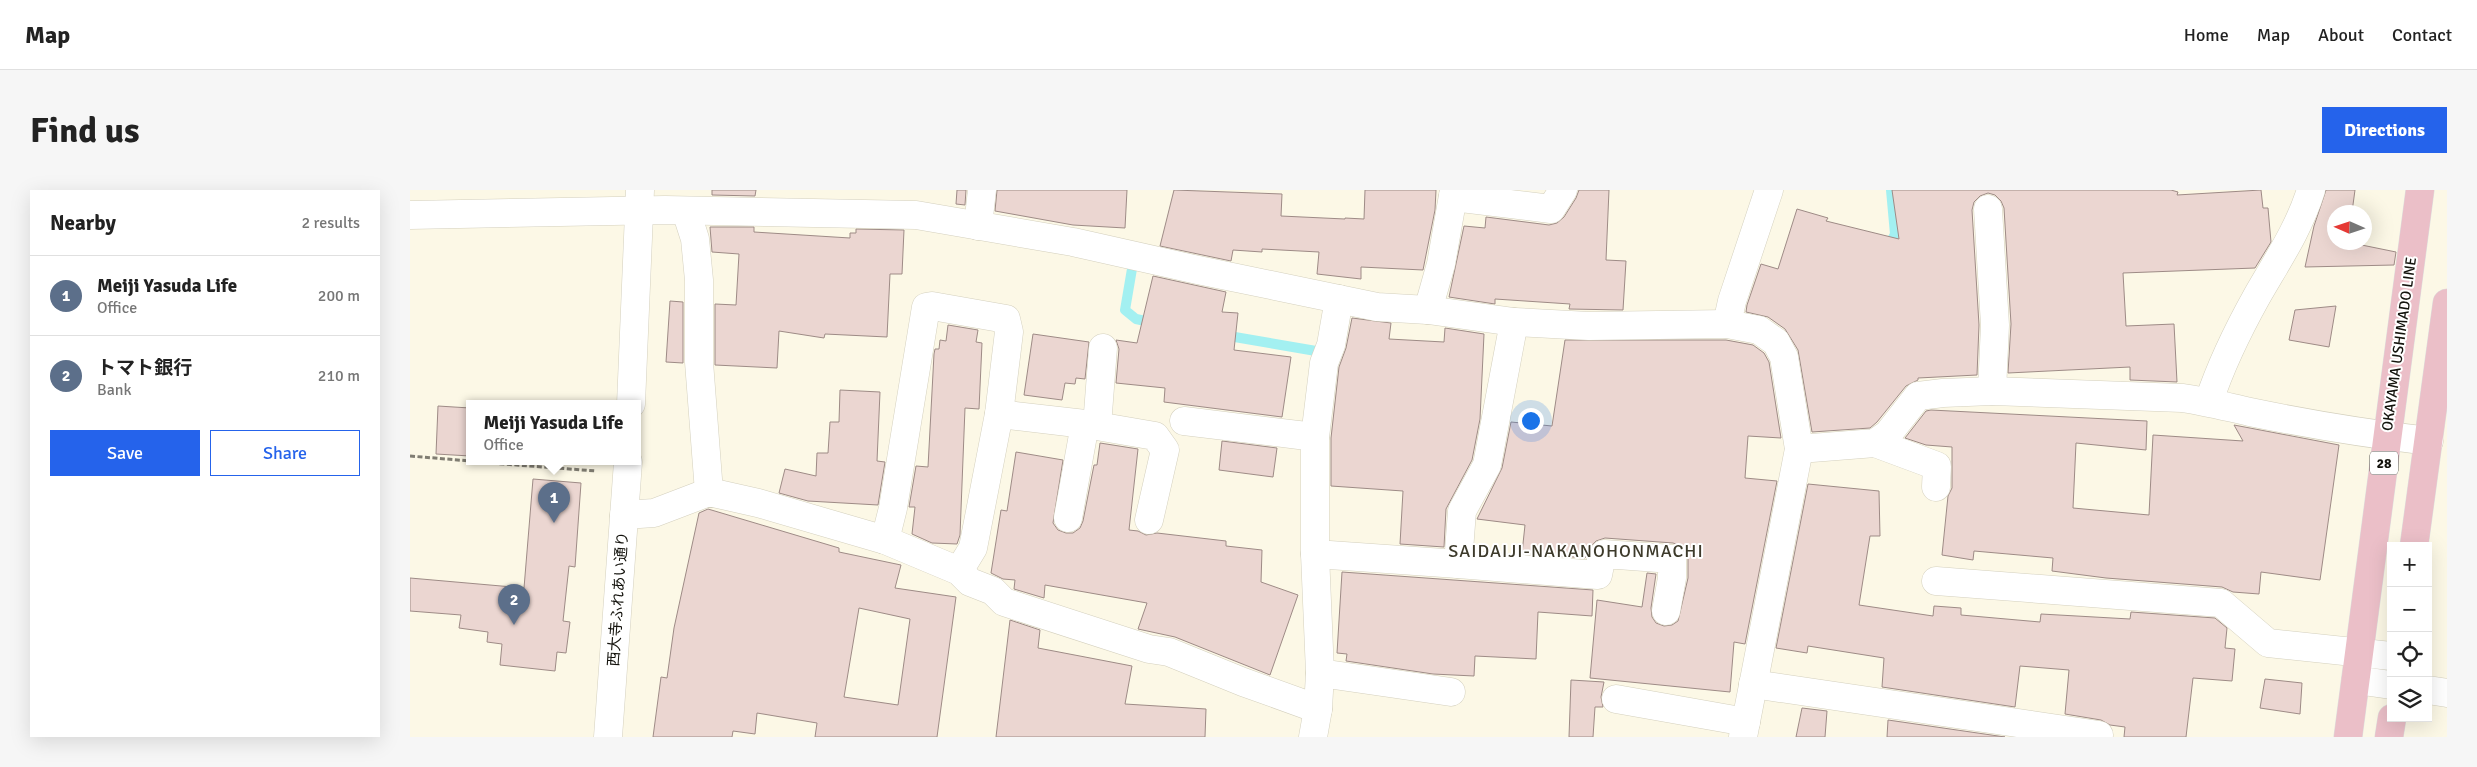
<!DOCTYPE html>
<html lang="en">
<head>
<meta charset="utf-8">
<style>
	body { margin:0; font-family:Signika,"Noto Sans JP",sans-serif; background:#f6f6f6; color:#222 }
	.controls { position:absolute; right:15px; bottom:15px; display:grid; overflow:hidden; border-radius:0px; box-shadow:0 5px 20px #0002 }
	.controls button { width:45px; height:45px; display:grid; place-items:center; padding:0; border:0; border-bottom:1px solid #e0e0e0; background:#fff; color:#222; font:25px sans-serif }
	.compass { position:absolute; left:1917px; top:15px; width:45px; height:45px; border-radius:50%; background:#fff; box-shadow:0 5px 20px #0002; rotate:273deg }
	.you { position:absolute; left:1120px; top:230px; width:18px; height:18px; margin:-12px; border:4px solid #fff; border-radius:50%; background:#1a73e8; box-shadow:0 0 0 8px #1a73e833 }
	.badge { display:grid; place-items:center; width:32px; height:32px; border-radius:50%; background:#2563eb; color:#fff; font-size:16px; font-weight:700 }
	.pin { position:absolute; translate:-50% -41px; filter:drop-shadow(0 1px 2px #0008) }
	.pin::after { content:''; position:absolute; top:26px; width:18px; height:15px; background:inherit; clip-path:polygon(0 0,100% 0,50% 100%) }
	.popup { position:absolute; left:56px; top:210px; width:175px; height:65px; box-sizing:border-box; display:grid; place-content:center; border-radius:0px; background:#fff; filter:drop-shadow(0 1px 4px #0005); font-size:16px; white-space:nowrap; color:#767676 }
	.popup b { font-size:19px; color:#222 }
	.popup::after { content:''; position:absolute; left:50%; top:100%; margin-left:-10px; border:10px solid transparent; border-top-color:#fff }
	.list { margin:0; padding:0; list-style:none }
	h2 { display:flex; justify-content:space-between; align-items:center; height:65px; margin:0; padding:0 20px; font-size:21px }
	h2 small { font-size:16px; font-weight:400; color:#767676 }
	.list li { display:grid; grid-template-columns:32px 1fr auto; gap:15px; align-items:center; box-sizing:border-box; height:80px; padding:0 20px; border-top:1px solid #e0e0e0 }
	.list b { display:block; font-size:19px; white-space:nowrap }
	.list p { margin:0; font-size:16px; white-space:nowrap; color:#767676 }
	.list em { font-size:16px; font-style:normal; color:#767676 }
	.actions { display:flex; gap:10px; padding:15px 20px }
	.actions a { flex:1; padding:11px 0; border:1px solid #2563eb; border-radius:0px; text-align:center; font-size:18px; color:#2563eb }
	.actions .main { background:#2563eb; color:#fff }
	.icon { flex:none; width:28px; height:28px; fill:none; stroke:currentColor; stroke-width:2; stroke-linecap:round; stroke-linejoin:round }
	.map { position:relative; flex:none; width:2037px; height:547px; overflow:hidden; border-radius:0px }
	header { display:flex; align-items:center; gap:30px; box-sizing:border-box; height:70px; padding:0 25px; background:#fff; border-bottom:1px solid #e0e0e0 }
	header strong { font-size:24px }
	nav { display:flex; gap:28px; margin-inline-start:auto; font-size:18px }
	.intro { display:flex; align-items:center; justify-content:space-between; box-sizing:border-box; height:120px; padding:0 30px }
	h1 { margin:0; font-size:35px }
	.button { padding:12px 22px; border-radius:0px; background:#2563eb; color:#fff; font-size:18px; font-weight:700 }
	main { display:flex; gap:30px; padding:0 30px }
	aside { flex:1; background:#fff; border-radius:0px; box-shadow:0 5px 20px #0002 }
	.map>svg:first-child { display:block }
</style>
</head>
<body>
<header>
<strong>Map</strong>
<nav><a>Home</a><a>Map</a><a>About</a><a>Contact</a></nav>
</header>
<div class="intro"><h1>Find us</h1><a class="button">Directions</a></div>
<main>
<aside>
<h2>Nearby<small>2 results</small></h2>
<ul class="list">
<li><span class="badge" style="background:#5c6f8a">1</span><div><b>Meiji Yasuda Life</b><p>Office</p></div><em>200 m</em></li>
<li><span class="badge" style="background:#5c6f8a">2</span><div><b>トマト銀行</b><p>Bank</p></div><em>210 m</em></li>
</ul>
<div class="actions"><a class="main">Save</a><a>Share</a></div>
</aside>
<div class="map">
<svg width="2037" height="547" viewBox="0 0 2037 547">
	<rect width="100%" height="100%" fill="#fcf8e6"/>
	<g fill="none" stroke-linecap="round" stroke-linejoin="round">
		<!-- stream -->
		<g stroke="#a3f0f1" stroke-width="10">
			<path d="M 1477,59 L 1485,44 L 1481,0"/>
			<path d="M 721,66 L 723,73 L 715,120 L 726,129 L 745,133"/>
			<path d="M 813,145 L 906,161"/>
		</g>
	</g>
	<!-- building -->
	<g fill="#ebd6d1" stroke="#9e8b86" fill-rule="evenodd">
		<path d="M 302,0 L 346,0 L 345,6 L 302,5 Z"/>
		<path d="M 547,0 L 556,0 L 555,15 L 546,14 Z"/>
		<path d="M 587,0 L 717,0 L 715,38 L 663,35 L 585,21 Z"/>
		<path d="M 764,0 L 872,4 L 871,26 L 935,29 L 935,28 L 954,29 L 955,0 L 1026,0 L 1025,20 L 1013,80 L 951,77 L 951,89 L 907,84 L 909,62 L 852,59 L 852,62 L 823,60 L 821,71 L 750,56 Z"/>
		<path d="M 1169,0 L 1199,0 L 1196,70 L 1216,71 L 1213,120 L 1159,119 L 1160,114 L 1085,109 L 1085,114 L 1039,107 L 1054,36 L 1075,38 L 1076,27 L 1139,35 L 1147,33 L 1154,27 L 1166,8 Z"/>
		<path d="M 1482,0 L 1761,0 L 1768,2 L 1767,5 L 1851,0 L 1853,18 L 1858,18 L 1861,52 L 1845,78 L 1713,83 L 1716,136 L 1764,134 L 1767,192 L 1720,190 L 1720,177 L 1598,183 L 1601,134 L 1594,18 L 1591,11 L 1585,5 L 1578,3 L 1570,6 L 1564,12 L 1562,20 L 1569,135 L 1567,185 L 1508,188 L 1508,190 L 1496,196 L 1467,232 L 1460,238 L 1402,242 L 1388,160 L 1375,139 L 1358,127 L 1336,122 L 1337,115 L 1351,74 L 1368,79 L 1387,19 L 1418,28 L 1416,31 L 1489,49 Z"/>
		<path d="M 1916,0 L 1945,0 L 1942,22 L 1924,22 L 1924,52 L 1937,52 L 1986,62 L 1984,75 L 1895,77 L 1904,36 Z"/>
		<path d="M 300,37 L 344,37 L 344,42 L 440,48 L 440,43 L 446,43 L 446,39 L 494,40 L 492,84 L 480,84 L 477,147 L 415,144 L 414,148 L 369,141 L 367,178 L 305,175 L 305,114 L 326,115 L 329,64 L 302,62 Z"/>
		<path d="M 743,86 L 816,102 L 812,122 L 828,123 L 824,160 L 881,167 L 872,227 L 754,212 L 755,198 L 706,193 L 709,159 L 706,150 L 727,153 Z"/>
		<path d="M 260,111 L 273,112 L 273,173 L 256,172 Z"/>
		<path d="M 1926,116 L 1919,157 L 1879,150 L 1885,120 Z"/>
		<path d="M 942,128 L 981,133 L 979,149 L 1034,152 L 1035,138 L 1074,144 L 1070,229 L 1062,270 L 1036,319 L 1034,357 L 990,354 L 993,301 L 921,296 L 921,248 L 929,177 L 936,158 Z"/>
		<path d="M 538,135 L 568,140 L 566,152 L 572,153 L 569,219 L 555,218 L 550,345 L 547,354 L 522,353 L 502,344 L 505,317 L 499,317 L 506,276 L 518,277 L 524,164 L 525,159 L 529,159 L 530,150 L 536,151 Z"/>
		<path d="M 623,144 L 679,152 L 675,189 L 666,188 L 665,194 L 655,193 L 652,210 L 614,205 Z"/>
		<path d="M 1155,150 L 1316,150 L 1343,155 L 1354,163 L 1359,172 L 1371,248 L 1338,246 L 1335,288 L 1367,291 L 1335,454 L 1324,452 L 1320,502 L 1180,488 L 1187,410 L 1232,417 L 1237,383 L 1246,384 L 1241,418 L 1242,427 L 1246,433 L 1254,436 L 1262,435 L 1268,431 L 1278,388 L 1278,369 L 1271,356 L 1263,353 L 1195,348 L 1186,351 L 1180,357 L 1175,368 L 1112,363 L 1115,335 L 1067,329 L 1092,278 L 1101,232 L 1142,236 Z"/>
		<path d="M 430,200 L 470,202 L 467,271 L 475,272 L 468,315 L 398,311 L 369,303 L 375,279 L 406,286 L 407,263 L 418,263 L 420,232 L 429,232 Z"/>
		<path d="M 28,216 L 60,218 L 60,266 L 26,264 Z"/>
		<path d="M 1521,220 L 1737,231 L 1736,260 L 1666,253 L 1663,318 L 1739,325 L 1743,245 L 1833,251 L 1824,235 L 1929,255 L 1910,390 L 1851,382 L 1849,404 L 1823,402 L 1812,397 L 1696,388 L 1642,381 L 1643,368 L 1564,361 L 1563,370 L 1532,365 L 1538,306 L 1542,298 L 1542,257 L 1516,255 L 1495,248 L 1516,221 Z"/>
		<path d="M 812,251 L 867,258 L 863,287 L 809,280 Z"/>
		<path d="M 690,253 L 728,259 L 719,340 L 728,341 L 736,345 L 747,343 L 816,351 L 816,356 L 852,360 L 851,392 L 888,405 L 860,485 L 765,447 L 728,439 L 737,413 L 635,395 L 634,408 L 604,399 L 605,390 L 593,389 L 581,383 L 591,320 L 597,321 L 606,262 L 653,270 L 643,333 L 648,340 L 656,343 L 663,343 L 670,338 L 673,331 L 684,275 L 687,275 Z"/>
		<path d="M 123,289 L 171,293 L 165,377 L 159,376 L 153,431 L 160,432 L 156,463 L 147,462 L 145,481 L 90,475 L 92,454 L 77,452 L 78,442 L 49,438 L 51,425 L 0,421 L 0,388 L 114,398 Z"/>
		<path d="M 1398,294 L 1469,301 L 1470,346 L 1460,346 L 1449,415 L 1523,426 L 1524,416 L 1551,418 L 1551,425 L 1630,432 L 1631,424 L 1720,429 L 1721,422 L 1805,428 L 1817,438 L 1815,458 L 1825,459 L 1822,491 L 1783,488 L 1776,547 L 1714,547 L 1715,537 L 1700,535 L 1691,530 L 1655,524 L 1659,480 L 1610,476 L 1605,517 L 1472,497 L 1474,468 L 1398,456 L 1397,463 L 1366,458 Z"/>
		<path d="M 298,319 L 429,358 L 429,362 L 491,375 L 485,398 L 546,407 L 527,547 L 405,547 L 407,533 L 347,523 L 345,544 L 323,541 L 322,547 L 243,547 L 251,487 L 257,488 L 264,438 L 289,323 ZM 449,418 L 500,429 L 488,515 L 434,507 Z"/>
		<path d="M 932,382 L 1183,400 L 1182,426 L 1128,422 L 1126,469 L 1065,466 L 1064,486 L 1023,484 L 936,471 L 937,464 L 927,463 Z"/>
		<path d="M 600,430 L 630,440 L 628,458 L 722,476 L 715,514 L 796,519 L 795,547 L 586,547 Z"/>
		<path d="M 1855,489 L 1892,493 L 1890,524 L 1850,518 Z"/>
		<path d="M 1161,490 L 1194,492 L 1191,507 L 1193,517 L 1185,517 L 1183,547 L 1159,547 Z"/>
		<path d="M 1392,518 L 1417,521 L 1415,547 L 1386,547 Z"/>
		<path d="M 1478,530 L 1595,547 L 1477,547 Z"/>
	</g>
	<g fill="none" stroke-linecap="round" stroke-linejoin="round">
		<!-- minor casing -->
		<g stroke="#d4d0be" stroke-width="29">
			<g id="minor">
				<path d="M 1043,7 L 1141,19 L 1153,0"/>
				<path d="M 1578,19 L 1585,135 L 1582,201"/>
				<path d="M 276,21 L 285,49 L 289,90 L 289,172 L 299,302"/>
				<path d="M 0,25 L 255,20 L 506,25 L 663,52 L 788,80 L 967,117 L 1018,120 L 1104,132 L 1179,136 L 1317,134 L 1349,140 L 1366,152 L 1374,167 L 1389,259 L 1333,547"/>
				<path d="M 568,36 L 572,0"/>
				<path d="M 1018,120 L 1031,74 L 1044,0"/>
				<path d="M 1317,134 L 1322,111 L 1359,0"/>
				<path d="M 1799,211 C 1811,175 1828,140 1847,106 C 1867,71 1889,39 1901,0"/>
				<path d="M 221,214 L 230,0"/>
				<path d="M 774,231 L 905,247"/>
				<path d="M 687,236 L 693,158"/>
				<path d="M 1465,253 L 1527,276 L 1526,297"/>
				<path d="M 1389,259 L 1465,253 L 1478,244 L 1508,206 L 1533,203 L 1582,201 L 1772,208 C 1795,211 1817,217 1840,222 C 1898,234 1959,244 2019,251"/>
				<path d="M 214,325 L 244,323 L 299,302 L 348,313 L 475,350 L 549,381 L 560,392 L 583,401 L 594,412 L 739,459 L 759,462 L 833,492 L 908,519 L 903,547"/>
				<path d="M 658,328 L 675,234"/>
				<path d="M 475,350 L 483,318 L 516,117 L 522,116 L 596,129 L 599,142 L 589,224"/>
				<path d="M 905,364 L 1048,374 L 1052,321 L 1077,275 L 1104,132"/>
				<path d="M 1048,374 L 1188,385 L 1191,370 L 1194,364 L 1262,369 L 1262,388 L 1256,421"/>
				<path d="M 549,381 L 563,358 L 589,224 L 675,234 L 745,246 L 755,260 L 739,330"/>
				<path d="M 1526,391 L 1811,413 L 1858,453 L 1981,466"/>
				<path d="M 910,483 L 1041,502"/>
				<path d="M 1946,490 L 1981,495"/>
				<path d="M 1343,494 L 1689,545"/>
				<path d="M 2018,500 L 2037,503"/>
				<path d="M 1206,509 L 1336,532"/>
				<path d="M 908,519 L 910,483 L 905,364 L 905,247 L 914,173 L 921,155 L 929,109"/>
				<path d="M 198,547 L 218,272"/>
			</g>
		</g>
		<!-- major casing -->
		<g stroke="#dededd" stroke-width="29">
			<g id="major">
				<path d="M 2004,356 L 2037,113"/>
				<path d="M 1938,547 L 2010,0"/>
				<path d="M 1979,547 L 1982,528"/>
			</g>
		</g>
		<!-- path -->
		<g stroke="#807d72" stroke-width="3" stroke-dasharray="5 2.5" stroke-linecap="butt">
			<path d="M 0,266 L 60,271"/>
			<path d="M 67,272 L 186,281"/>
		</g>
		<!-- minor -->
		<use href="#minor" stroke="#fff" stroke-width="28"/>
		<!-- major -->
		<use href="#major" stroke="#ebbfc8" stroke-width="28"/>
	</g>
	<g text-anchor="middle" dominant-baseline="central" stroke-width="4" stroke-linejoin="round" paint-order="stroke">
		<!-- shield labels -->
		<rect fill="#fff" stroke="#5a5a56" stroke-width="1" x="1960" y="261.5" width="28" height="23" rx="4"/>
		<g font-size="14" font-weight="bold" fill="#14130d">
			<text x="1974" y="273">28</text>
		</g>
		<!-- street labels -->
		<g font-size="15" fill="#14130d" stroke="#fff">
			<text transform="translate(1989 154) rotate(-82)">OKAYAMA USHIMADO LINE</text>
			<text transform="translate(208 409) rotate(-86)">西大寺ふれあい通り</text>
		</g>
		<!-- quarter labels -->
		<g font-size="18" letter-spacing="1" fill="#3d3a2b" stroke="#fff">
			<text x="1166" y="361">SAIDAIJI-NAKANOHONMACHI</text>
		</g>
	</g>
</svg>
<div class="controls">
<button>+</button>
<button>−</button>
<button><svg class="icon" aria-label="locate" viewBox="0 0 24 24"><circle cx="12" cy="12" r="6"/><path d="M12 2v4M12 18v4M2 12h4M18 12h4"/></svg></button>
<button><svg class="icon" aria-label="layers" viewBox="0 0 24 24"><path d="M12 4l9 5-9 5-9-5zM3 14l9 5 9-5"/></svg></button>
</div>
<svg class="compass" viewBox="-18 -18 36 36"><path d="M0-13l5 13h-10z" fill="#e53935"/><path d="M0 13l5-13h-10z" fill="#767676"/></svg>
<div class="you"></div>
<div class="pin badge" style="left:144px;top:333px;background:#5c6f8a">1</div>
<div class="popup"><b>Meiji Yasuda Life</b>Office</div>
<div class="pin badge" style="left:104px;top:435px;background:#5c6f8a">2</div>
</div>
</main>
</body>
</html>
